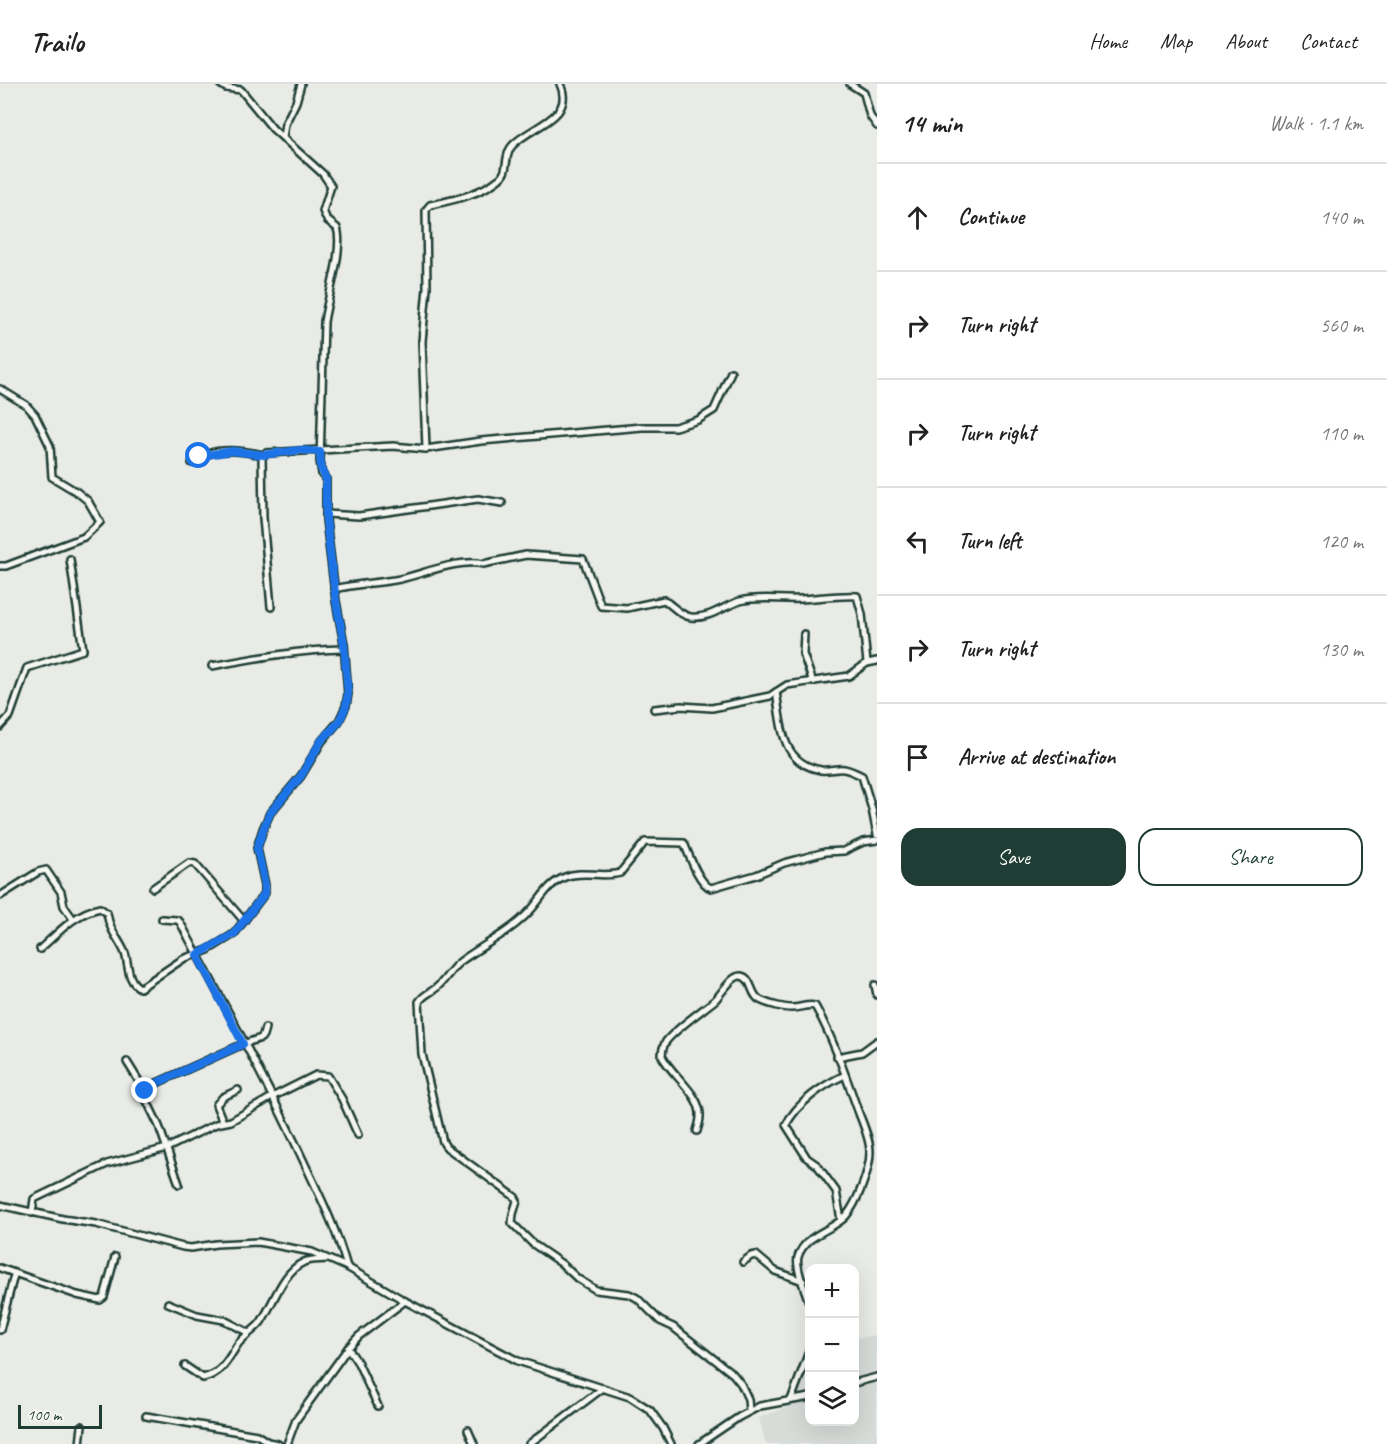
<!DOCTYPE html>
<html lang="en">
<head>
<meta charset="utf-8">
<style>
	body { margin:0; font-family:Caveat,sans-serif; background:#f2f2f2; color:#222 }
	.controls { position:absolute; right:18px; bottom:18px; display:grid; overflow:hidden; border-radius:12px; box-shadow:0 6px 24px #0002 }
	.controls button { width:54px; height:54px; display:grid; place-items:center; padding:0; border:0; border-bottom:2px solid #e0e0e0; background:#fff; color:#222; font:30px sans-serif }
	.scale { position:absolute; left:18px; bottom:15px; width:84px; box-sizing:border-box; padding-left:6px; border:3px solid #1f3d34; border-top:0; font-size:16px; line-height:21px; white-space:nowrap; color:#1f3d34; -webkit-text-stroke:4px #f6f6f2; paint-order:stroke }
	.stop { position:absolute; width:18px; height:18px; margin:-14px; border:4px solid #1a73e8; border-radius:50%; background:#fff }
	.stop.end { background:#1a73e8; border-color:#fff; box-shadow:0 2px 6px #0008 }
	.list { margin:0; padding:0; list-style:none }
	h2 { display:flex; justify-content:space-between; align-items:center; height:78px; margin:0; padding:0 24px; font-size:26px }
	h2 small { font-size:20px; font-weight:400; color:#767676 }
	.list li { display:grid; grid-template-columns:39px 1fr auto; gap:18px; align-items:center; box-sizing:border-box; height:108px; padding:0 24px; border-top:2px solid #e0e0e0 }
	.list b { display:block; font-size:22px; white-space:nowrap }
	.list em { font-size:20px; font-style:normal; color:#767676 }
	.actions { display:flex; gap:12px; padding:18px 24px }
	.actions a { flex:1; padding:14px 0; border:2px solid #1f3d34; border-radius:18px; text-align:center; font-size:21px; color:#1f3d34 }
	.actions .main { background:#1f3d34; color:#fff }
	.icon { flex:none; width:33px; height:33px; fill:none; stroke:currentColor; stroke-width:2; stroke-linecap:round; stroke-linejoin:round }
	.map { position:relative; flex:none; width:877px; height:1360px; overflow:hidden }
	header { display:flex; align-items:center; gap:36px; box-sizing:border-box; height:84px; padding:0 30px; background:#fff; border-bottom:2px solid #e0e0e0 }
	header strong { font-size:28px }
	nav { display:flex; gap:33px; margin-inline-start:auto; font-size:21px }
	main { display:flex }
	aside { flex:1; background:#fff }
	.map>svg:first-child { display:block }
</style>
</head>
<body>
<header>
<strong>Trailo</strong>
<nav><a>Home</a><a>Map</a><a>About</a><a>Contact</a></nav>
</header>
<main>
<div class="map">
<svg width="877" height="1360" viewBox="0 0 877 1360">
	<rect width="100%" height="100%" fill="#e9ebe7"/>
	<filter id="ink" filterUnits="userSpaceOnUse"><feTurbulence type="fractalNoise" baseFrequency=".0167" numOctaves="2"/><feDisplacementMap in="SourceGraphic" scale="12" xChannelSelector="R" yChannelSelector="G"/><feConvolveMatrix kernelMatrix="1 2 1 2 8 2 1 2 1" color-interpolation-filters="sRGB"/></filter>
	<g filter="url(#ink)">
		<!-- built -->
		<path fill="#d8dcd8" d="M 877,1251 L 877,1360 L 766,1360 L 759,1334 L 792,1321 L 809,1282 L 810,1338 L 854,1338 L 855,1254 Z"/>
		<g fill="none" stroke-linecap="round" stroke-linejoin="round">
			<!-- street casing -->
			<g stroke="#1f3d34" stroke-width="10">
				<g id="street">
					<path d="M 850,0 L 864,9 L 870,32 L 877,42"/>
					<path d="M 283,53 L 285,40 L 296,18 L 301,0"/>
					<path d="M 0,305 L 26,321 L 35,331 L 50,362 L 52,393 L 77,408 L 88,417 L 100,438 L 84,453 L 6,482 L 0,482"/>
					<path d="M 426,365 L 422,257 L 427,204 L 426,126 L 430,121 C 453,116 479,111 499,95 C 510,87 503,72 512,62 C 529,42 576,35 560,0"/>
					<path d="M 192,379 C 209,362 241,366 263,371"/>
					<path d="M 326,430 L 359,432 L 478,415 L 502,419"/>
					<path d="M 334,505 C 356,500 378,499 400,495 C 423,490 460,474 483,480 L 526,471 L 583,475 L 601,522 L 627,524 L 664,516 C 673,522 681,532 691,533 C 709,535 724,522 740,517 C 758,512 781,516 801,515 C 820,514 838,511 857,512 L 862,530 L 867,579"/>
					<path d="M 271,523 L 263,434 L 262,373 L 266,369 L 393,362 L 426,365 L 481,357 L 642,343 L 675,343 L 698,336 L 714,326 L 731,288"/>
					<path d="M 804,550 L 803,570 L 813,598"/>
					<path d="M 212,582 C 255,574 299,566 344,565"/>
					<path d="M 776,608 C 782,641 780,679 821,686 C 829,687 837,684 844,685 C 850,686 856,689 862,692 L 872,725 L 877,751"/>
					<path d="M 654,625 L 681,622 L 712,624 L 770,612 L 787,601 L 849,592 L 867,579 L 877,577"/>
					<path d="M 0,643 L 10,632 L 27,584 L 83,566 L 70,475"/>
					<path d="M 153,804 L 189,779 L 195,780 L 244,837"/>
					<path d="M 0,812 L 38,788 L 46,786 L 61,808 L 64,822 L 73,835"/>
					<path d="M 162,835 L 177,836 L 180,838 C 222,917 266,996 304,1078 C 320,1112 337,1146 347,1183"/>
					<path d="M 40,865 C 59,848 75,829 100,824 L 107,829 C 110,848 118,853 125,869 C 129,882 127,897 140,904 L 183,875 L 208,866 L 234,850 L 265,809 L 265,801 L 257,764 L 263,745 L 270,729 L 301,692 L 322,657 L 339,637 L 346,622 L 348,610 L 344,560 L 336,517 L 326,436 L 326,395 L 322,390 L 320,377 L 324,238 C 327,215 344,165 337,144 L 327,136 L 323,127 L 331,102 L 323,90 L 273,45 L 241,6 L 226,4 L 220,0"/>
					<path d="M 875,901 L 877,911"/>
					<path d="M 837,973 L 862,968 L 877,957"/>
					<path d="M 127,978 L 145,1007"/>
					<path d="M 223,1038 L 216,1021 L 223,1013 L 238,1006"/>
					<path d="M 697,1047 C 698,1043 700,1038 700,1033 C 702,1011 671,991 662,972 C 662,968 663,963 665,959 C 671,948 703,926 715,916 C 722,909 732,891 741,892 C 753,894 750,911 760,916 C 768,920 783,924 792,924 C 800,924 807,920 815,922 C 833,954 845,990 857,1024 C 862,1038 870,1054 870,1068 C 870,1086 857,1119 846,1132 C 832,1147 805,1150 798,1173 C 795,1183 806,1209 810,1221"/>
					<path d="M 179,1100 L 159,1042 L 146,1015 L 145,1007 L 148,1003 L 243,960 L 261,954 L 263,951 L 265,944"/>
					<path d="M 0,1121 L 63,1135 L 96,1140 L 183,1163 L 191,1164 L 216,1160 L 258,1158 L 312,1168 L 347,1183 L 405,1217 L 518,1277 L 630,1313 L 650,1326 L 663,1344 L 671,1360"/>
					<path d="M 32,1129 L 34,1115 L 107,1080 L 167,1064 L 216,1040 L 231,1037 L 272,1013 L 316,991 L 328,992 L 342,1015 L 358,1051"/>
					<path d="M 841,1136 L 836,1107 L 817,1081 L 807,1074 L 786,1041 C 797,1019 823,1001 845,991"/>
					<path d="M 743,1178 L 751,1172 L 756,1171 L 775,1187 L 803,1197"/>
					<path d="M 0,1184 L 77,1211 L 100,1216 L 104,1213 L 115,1173"/>
					<path d="M 168,1219 L 197,1231 L 224,1236 L 249,1249"/>
					<path d="M 0,1246 L 14,1191"/>
					<path d="M 348,1264 L 358,1279 L 378,1322"/>
					<path d="M 185,1282 L 203,1294 C 222,1290 228,1275 238,1260 C 245,1251 255,1246 261,1238 C 274,1219 282,1188 304,1178 C 311,1175 320,1176 327,1175"/>
					<path d="M 854,1299 L 877,1293"/>
					<path d="M 791,1316 L 810,1265"/>
					<path d="M 749,1327 L 748,1315 L 741,1300 L 733,1290 L 673,1243 L 660,1237 L 637,1214 L 629,1210 L 596,1206 L 578,1195 L 562,1180 L 533,1160 L 512,1139 L 513,1130 L 517,1117 L 515,1113 L 446,1063 L 443,1058 L 422,970 L 419,918 C 423,911 430,909 436,904 C 446,896 451,884 461,877 C 483,861 510,848 529,828 C 541,816 547,800 565,793 C 582,786 603,794 620,789 L 645,758 L 684,759 C 689,771 699,800 711,804 L 756,791 L 784,779 L 825,768 L 844,767 L 863,758 L 877,756"/>
					<path d="M 146,1332 L 257,1351 L 268,1358 L 278,1360"/>
					<path d="M 468,1346 L 474,1360"/>
					<path d="M 80,1360 L 82,1342"/>
					<path d="M 287,1360 L 296,1336 L 348,1264 L 359,1252 L 405,1217"/>
					<path d="M 529,1360 L 603,1304"/>
					<path d="M 699,1360 L 739,1333 L 760,1322 L 810,1313"/>
				</g>
			</g>
			<!-- street -->
			<use href="#street" stroke="#f6f6f2" stroke-width="5"/>
		</g>
	</g>
	<g fill="none" stroke-linecap="round" stroke-linejoin="round" filter="url(#ink)">
		<!-- route -->
		<path stroke="#1a73e8" stroke-width="8" d="M 145,1007 L 148,1003 L 243,960 L 197,871 L 234,850 L 265,809 L 265,801 L 257,764 L 263,746 L 270,729 L 301,692 L 321,657 L 339,638 L 346,622 L 348,610 L 344,560 L 336,517 L 326,436 L 326,395 L 321,384 L 320,368 L 300,366 L 263,371 L 233,367 L 199,372"/>
	</g>
</svg>
<div class="controls">
<button>+</button>
<button>−</button>
<button><svg class="icon" aria-label="layers" viewBox="0 0 24 24"><path d="M12 4l9 5-9 5-9-5zM3 14l9 5 9-5"/></svg></button>
</div>
<div class="scale">100 m</div>
<div class="stop" style="left:199px;top:372px"></div>
<div class="stop end" style="left:145px;top:1007px"></div>
</div>
<aside>
<h2>14 min<small>Walk · 1.1 km</small></h2>
<ul class="list">
<li><svg class="icon" aria-label="ahead" viewBox="0 0 24 24"><path d="M12 20V5M6 11l6-6 6 6"/></svg><div><b>Continue</b></div><em>140 m</em></li>
<li><svg class="icon" aria-label="right" viewBox="0 0 24 24"><path d="M7 20v-9h11M14 6l5 5-5 5"/></svg><div><b>Turn right</b></div><em>560 m</em></li>
<li><svg class="icon" aria-label="right" viewBox="0 0 24 24"><path d="M7 20v-9h11M14 6l5 5-5 5"/></svg><div><b>Turn right</b></div><em>110 m</em></li>
<li><svg class="icon" aria-label="left" viewBox="0 0 24 24"><path d="M17 20v-9H6M10 6l-5 5 5 5"/></svg><div><b>Turn left</b></div><em>120 m</em></li>
<li><svg class="icon" aria-label="right" viewBox="0 0 24 24"><path d="M7 20v-9h11M14 6l5 5-5 5"/></svg><div><b>Turn right</b></div><em>130 m</em></li>
<li><svg class="icon" aria-label="arrive" viewBox="0 0 24 24"><path d="M6 21V4h12l-3 4 3 4H6"/></svg><div><b>Arrive at destination</b></div></li>
</ul>
<div class="actions"><a class="main">Save</a><a>Share</a></div>
</aside>
</main>
</body>
</html>
